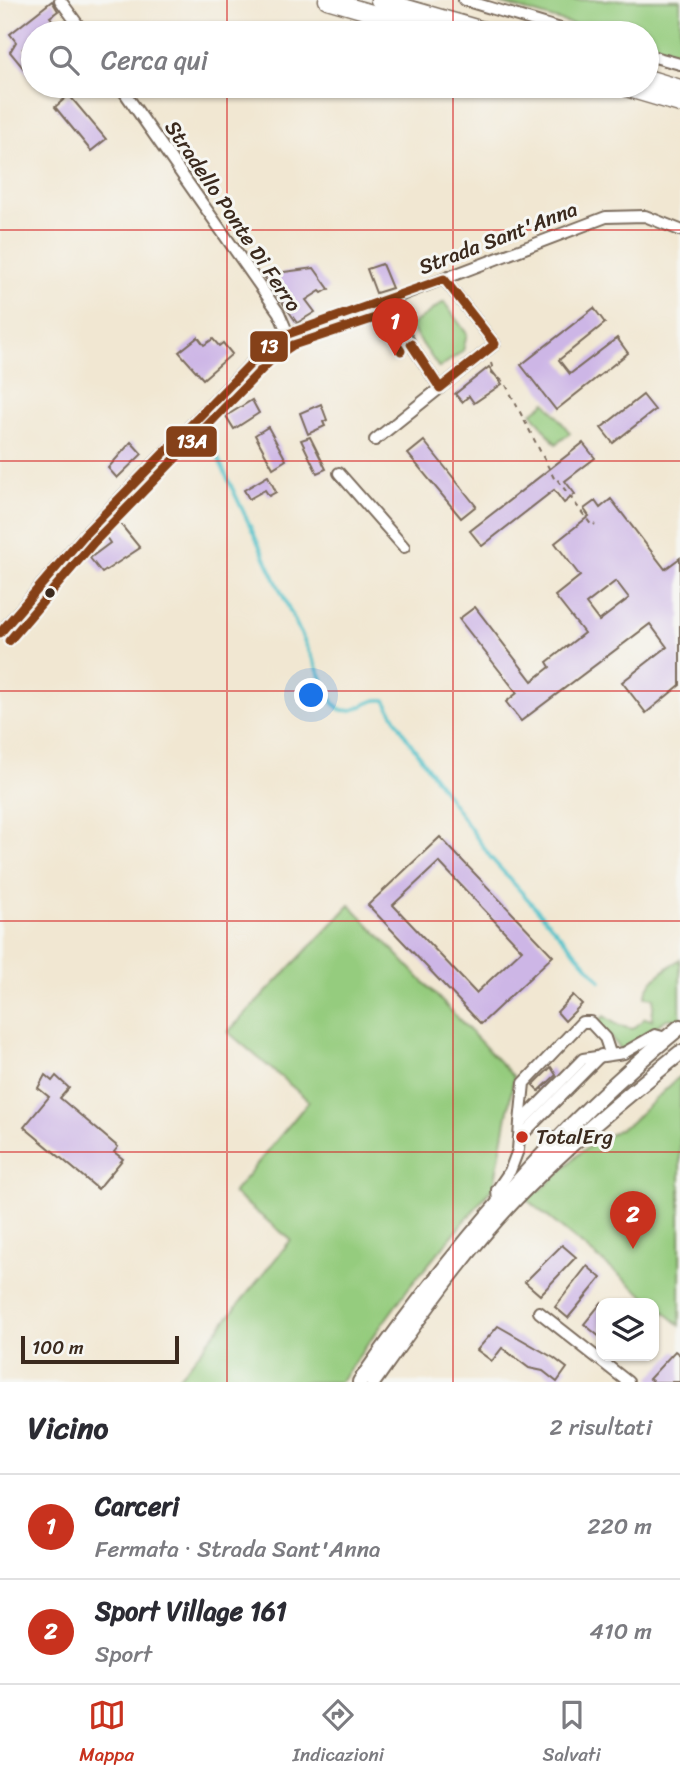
<!DOCTYPE html>
<html lang="it">
<head>
<meta charset="utf-8">
<style>
	body { margin:0; font-family:Sriracha,sans-serif; background:#f2f2f3; color:#2b2b33 }
	.controls { position:absolute; right:21px; bottom:21px; display:grid; overflow:hidden; border-radius:14px; box-shadow:0 2px 5px #0004 }
	.controls button { width:63px; height:63px; display:grid; place-items:center; padding:0; border:0; border-bottom:2px solid #e1e1e2; background:#fff; color:#2b2b33; font:35px sans-serif }
	.scale { position:absolute; left:21px; bottom:18px; width:158px; box-sizing:border-box; padding-left:7px; border:4px solid #3b2a1e; border-top:0; font-size:19px; line-height:24px; white-space:nowrap; color:#3b2a1e; -webkit-text-stroke:5px #f6f6f2; paint-order:stroke }
	.you { position:absolute; left:312px; top:696px; width:24px; height:24px; margin:-18px; border:5px solid #fff; border-radius:50%; background:#1a73e8; box-shadow:0 0 0 10px #1a73e833 }
	.badge { display:grid; place-items:center; width:46px; height:46px; border-radius:50%; background:#c8321e; color:#fff; font-size:23px; font-weight:700 }
	.pin { position:absolute; translate:-50% -58px; filter:drop-shadow(0 2px 4px #0008) }
	.pin::after { content:''; position:absolute; top:37px; width:24px; height:21px; background:inherit; clip-path:polygon(0 0,100% 0,50% 100%) }
	.list { margin:0; padding:0; list-style:none }
	h2 { display:flex; justify-content:space-between; align-items:center; height:91px; margin:0; padding:0 28px; font-size:30px }
	h2 small { font-size:23px; font-weight:400; color:#7c7c81 }
	.list li { display:grid; grid-template-columns:46px 1fr auto; gap:21px; align-items:center; box-sizing:border-box; height:105px; padding:0 28px; border-top:2px solid #e1e1e2 }
	.list b { display:block; font-size:26px; white-space:nowrap }
	.list p { margin:0; font-size:23px; white-space:nowrap; color:#7c7c81 }
	.list em { font-size:23px; font-style:normal; color:#7c7c81 }
	.icon { flex:none; width:38px; height:38px; fill:none; stroke:currentColor; stroke-width:2; stroke-linecap:round; stroke-linejoin:round }
	.map { position:relative; flex:none; width:680px; height:1382px; overflow:hidden }
	.search { position:absolute; background:#fff; box-shadow:0 2px 5px #0004; left:21px; right:21px; top:21px; height:77px; display:flex; align-items:center; gap:18px; box-sizing:border-box; padding:0 24px; border-radius:38px; color:#7c7c81; font-size:26px }
	.sheet { height:301px; background:#fff }
	nav { display:flex; justify-content:space-around; align-items:center; box-sizing:border-box; height:98px; border-top:2px solid #e1e1e2; background:#fff; font-size:19px; color:#7c7c81 }
	nav a { display:grid; justify-items:center; gap:4px }
	nav .on { color:#c8321e }
	.map>svg:first-child { display:block }
</style>
</head>
<body>
<div class="map">
<svg width="680" height="1382" viewBox="0 0 680 1382">
	<rect width="100%" height="100%" fill="#f6f6f2"/>
	<filter id="ink" filterUnits="userSpaceOnUse"><feTurbulence type="fractalNoise" baseFrequency=".0143" numOctaves="2"/><feDisplacementMap in="SourceGraphic" scale="14" xChannelSelector="R" yChannelSelector="G"/><feConvolveMatrix kernelMatrix="1 2 1 2 8 2 1 2 1" color-interpolation-filters="sRGB"/></filter>
	<filter id="wash" filterUnits="userSpaceOnUse"><feTurbulence type="fractalNoise" baseFrequency=".00686" numOctaves="4" result="noise"/><feDisplacementMap in="SourceGraphic" scale="28" xChannelSelector="R" yChannelSelector="G"/><feGaussianBlur stdDeviation="1.57" result="paint"/><feColorMatrix in="noise" values="0 0 0 0 0 0 0 0 0 0 0 0 0 0 0 0 0 1.4 0 .05"/><feComposite in="paint" operator="in"/></filter>
	<g filter="url(#wash)">
		<rect width="100%" height="100%" fill="#f1e7d2"/>
		<!-- green -->
		<g fill="#95cc7e" stroke="#687b4e" stroke-width="2">
			<path d="M 490,0 L 680,0 L 680,56 L 647,46 L 647,33 L 602,33 Z"/>
			<path d="M 444,302 L 467,334 L 463,351 L 439,368 L 410,326 Z"/>
			<path d="M 546,402 L 570,433 L 556,444 L 532,413 Z"/>
			<path d="M 350,905 L 514,1077 L 494,1186 L 410,1286 L 340,1382 L 175,1382 L 291,1240 L 233,1193 L 309,1101 L 228,1032 Z"/>
			<path d="M 680,959 L 680,1019 L 667,1019 L 622,1050 L 597,1023 L 604,1016 L 619,1026 L 633,1029 L 645,1018 L 652,1020 L 654,998 L 645,997 C 649,978 666,970 680,959 Z"/>
			<path d="M 680,1076 L 680,1325 L 526,1199 L 542,1189 L 582,1151 L 630,1123 Z"/>
		</g>
		<g fill="none" stroke-linecap="round" stroke-linejoin="round">
			<!-- stream -->
			<path stroke="#54c2ca" stroke-width="3.5" d="M 210,441 L 333,702 L 339,709 C 357,716 367,697 385,700 L 405,735 L 491,858 L 601,981"/>
		</g>
		<g id="blocks">
			<!-- building -->
			<g fill="#cdb6e6" fill-rule="evenodd">
				<path d="M 52,1 L 58,11 L 50,17 L 54,22 L 39,33 L 33,33 L 33,42 L 23,49 L 27,53 L 23,56 L 33,68 L 33,80 L 10,52 L 16,42 L 10,34 Z"/>
				<path d="M 69,95 L 106,139 L 91,151 L 55,107 Z"/>
				<path d="M 382,264 L 392,288 L 376,293 L 367,269 Z"/>
				<path d="M 314,268 L 329,289 L 322,293 L 320,291 L 306,300 L 315,312 L 297,323 L 265,278 L 274,271 L 278,276 L 284,272 Z"/>
				<path d="M 594,308 L 605,323 L 559,360 L 570,374 L 617,338 L 628,353 L 556,410 L 521,365 Z"/>
				<path d="M 198,337 L 204,345 L 213,339 L 219,346 L 223,343 L 232,354 L 203,379 L 179,352 Z"/>
				<path d="M 489,367 L 502,384 L 474,403 L 469,396 L 462,402 L 455,394 Z"/>
				<path d="M 643,395 L 655,410 L 613,443 L 601,428 Z"/>
				<path d="M 252,400 L 259,413 L 234,429 L 226,416 Z"/>
				<path d="M 321,404 L 327,420 L 323,422 L 325,426 L 308,434 L 300,413 Z"/>
				<path d="M 268,427 L 286,460 L 273,468 L 255,435 Z"/>
				<path d="M 310,437 L 326,469 L 317,473 L 301,440 Z"/>
				<path d="M 424,441 L 476,506 L 461,518 L 408,454 Z"/>
				<path d="M 131,442 L 142,454 L 117,478 L 108,468 Z"/>
				<path d="M 583,443 L 595,458 L 565,481 L 575,494 L 564,503 L 554,490 L 482,546 L 470,531 Z"/>
				<path d="M 268,476 L 276,492 L 269,496 L 265,490 L 249,499 L 244,490 Z"/>
				<path d="M 611,499 L 665,569 L 680,558 L 680,685 L 646,713 L 622,682 L 667,647 L 650,624 L 521,721 L 506,702 L 517,693 L 459,619 L 475,607 L 532,681 L 550,667 L 547,662 L 584,633 L 555,596 L 580,576 L 555,543 L 589,516 L 584,509 L 595,501 L 600,508 ZM 616,581 L 629,598 L 599,621 L 586,604 Z"/>
				<path d="M 118,521 L 140,548 L 102,573 L 90,558 L 110,543 L 104,534 Z"/>
				<path d="M 440,837 L 553,956 L 481,1024 L 368,905 ZM 439,862 L 522,950 L 476,993 L 393,905 Z"/>
				<path d="M 573,995 L 582,1004 L 565,1021 L 557,1012 Z"/>
				<path d="M 551,1067 L 556,1075 L 539,1091 L 533,1085 Z"/>
				<path d="M 45,1075 L 52,1081 L 56,1076 L 69,1088 L 60,1098 L 118,1147 L 114,1152 L 123,1159 L 98,1189 L 24,1127 L 49,1097 L 38,1088 Z"/>
				<path d="M 562,1245 L 576,1257 L 540,1295 L 525,1282 Z"/>
				<path d="M 587,1266 L 601,1278 L 568,1318 L 555,1307 Z"/>
				<path d="M 601,1303 L 601,1338 L 584,1324 Z"/>
				<path d="M 498,1326 L 554,1358 L 567,1368 L 557,1382 L 543,1371 L 529,1368 L 502,1348 L 492,1361 L 477,1350 Z"/>
				<path d="M 675,1351 L 680,1355 L 680,1382 L 654,1382 L 649,1379 Z"/>
			</g>
		</g>
	</g>
	<g filter="url(#ink)">
		<use href="#blocks" fill-opacity="0" stroke="#7b6c5d" stroke-width="2"/>
		<g fill="none" stroke-linecap="round" stroke-linejoin="round">
			<!-- minor casing -->
			<g stroke="#7b6c5d" stroke-width="14">
				<g id="minor">
					<path d="M 60,0 L 84,33"/>
					<path d="M 464,0 L 574,33"/>
					<path d="M 647,55 L 680,64"/>
					<path d="M 120,86 L 279,313 L 288,334"/>
					<path d="M 383,302 L 440,388 L 495,344 L 444,279"/>
					<path d="M 375,440 L 440,388"/>
					<path d="M 339,473 L 404,547"/>
					<path d="M 0,633 L 85,534 L 264,350 L 288,334 L 365,309 L 606,217 L 645,216 L 680,230"/>
					<path d="M 520,1123 L 524,1083 L 582,1022 L 590,1022 L 605,1038 L 610,1053"/>
					<path d="M 519,1138 L 601,1055"/>
					<path d="M 498,1202 L 497,1190 L 510,1171 L 518,1150 L 520,1123 L 583,1059 L 624,1053 L 655,1035 L 666,1038"/>
					<path d="M 539,1312 L 628,1382"/>
				</g>
			</g>
			<!-- major casing -->
			<g stroke="#7b6c5d" stroke-width="18">
				<g id="major">
					<path d="M 360,1382 C 452,1250 555,1129 680,1027"/>
					<path d="M 373,1382 C 424,1310 475,1236 539,1175 C 583,1132 632,1092 680,1053"/>
				</g>
			</g>
			<!-- highway casing -->
			<g stroke="#7b6c5d" stroke-width="19">
				<g id="highway">
					<path d="M 327,0 L 440,33"/>
					<path d="M 379,0 L 493,33"/>
					<path d="M 647,78 L 680,88"/>
					<path d="M 619,86 L 680,104"/>
				</g>
			</g>
			<!-- path -->
			<path stroke="#7b6c5d" stroke-width="2" stroke-dasharray="5 5" stroke-linecap="butt" d="M 491,363 L 493,370 L 491,372 L 505,383 L 555,480 L 557,479 L 592,526 L 595,524"/>
			<!-- minor -->
			<use href="#minor" stroke="#fff" stroke-width="10"/>
			<!-- major -->
			<use href="#major" stroke="#fff" stroke-width="14"/>
			<!-- highway -->
			<use href="#highway" stroke="#fff" stroke-width="16"/>
			<!-- bus-1 casing -->
			<g stroke="#f6f6f2" stroke-width="14">
				<path id="bus-1" d="M 0,633 L 85,534 L 264,350 L 288,334 L 444,279 L 495,344 L 440,388 L 411,344"/>
			</g>
			<!-- bus-2 casing -->
			<g stroke="#f6f6f2" stroke-width="14">
				<path id="bus-2" d="M 9,641 L 94,542 L 272,359 L 293,345 L 378,317 L 401,351"/>
			</g>
			<!-- bus-1 -->
			<use href="#bus-1" stroke="#854119" stroke-width="9"/>
			<!-- bus-2 -->
			<use href="#bus-2" stroke="#854119" stroke-width="9"/>
		</g>
	</g>
	<!-- grid -->
	<path fill="none" stroke="#d62828" stroke-width="2" stroke-opacity="0.55" d="M 227,0 L 227,33M 453,0 L 453,33M 227,86 L 227,1382M 453,86 L 453,1382M 0,230 L 680,230M 0,461 L 680,461M 0,691 L 680,691M 0,921 L 680,921M 0,1152 L 680,1152"/>
	<!-- markers -->
	<circle fill="#3b2a1e" stroke="#f6f6f2" stroke-width="2.5" cx="50" cy="593" r="6"/>
	<circle fill="#c8321e" stroke="#f6f6f2" stroke-width="2.5" cx="522" cy="1137" r="7"/>
	<g text-anchor="middle" dominant-baseline="central" stroke-width="6" stroke-linejoin="round" paint-order="stroke">
		<!-- street labels -->
		<g font-size="21" fill="#3b2a1e" stroke="#f6f6f2">
			<text transform="translate(233 216) rotate(56)">Stradello Ponte Di Ferro</text>
			<text transform="translate(498 238) rotate(-21)">Strada Sant'Anna</text>
		</g>
		<!-- poi labels -->
		<g font-size="21" fill="#3b2a1e" stroke="#f6f6f2" text-anchor="start">
			<text x="536" y="1137">TotalErg</text>
		</g>
	</g>
	<g stroke="#f6f6f2" stroke-width="2.5">
		<rect x="249" y="330" width="40" height="33" rx="7" fill="#854119"/>
		<rect x="165" y="425" width="53" height="33" rx="7" fill="#854119"/>
	</g>
	<g font-size="19" text-anchor="middle" font-weight="bold" fill="#fff">
		<text x="269" y="353">13</text>
		<text x="192" y="448">13A</text>
	</g>
</svg>
<div class="controls">
<button><svg class="icon" aria-label="layers" viewBox="0 0 24 24"><path d="M12 4l9 5-9 5-9-5zM3 14l9 5 9-5"/></svg></button>
</div>
<div class="scale">100 m</div>
<div class="you"></div>
<div class="pin badge" style="left:395px;top:356px">1</div>
<div class="pin badge" style="left:633px;top:1249px">2</div>
<div class="search"><svg class="icon" aria-label="search" viewBox="0 0 24 24"><circle cx="10" cy="10" r="6"/><path d="M15 15l6 6"/></svg>Cerca qui</div>
</div>
<section class="sheet">
<h2>Vicino<small>2 risultati</small></h2>
<ul class="list">
<li><span class="badge">1</span><div><b>Carceri</b><p>Fermata · Strada Sant'Anna</p></div><em>220 m</em></li>
<li><span class="badge">2</span><div><b>Sport Village 161</b><p>Sport</p></div><em>410 m</em></li>
</ul>
</section>
<nav>
<a class="on"><svg class="icon" aria-label="map" viewBox="0 0 24 24"><path d="M3 6l6-2 6 2 6-2v14l-6 2-6-2-6 2zM9 4v14M15 6v14"/></svg>Mappa</a>
<a><svg class="icon" aria-label="directions" viewBox="0 0 24 24"><path d="M12 3l9 9-9 9-9-9zM9 14v-3h6M13 9l2 2-2 2"/></svg>Indicazioni</a>
<a><svg class="icon" aria-label="saved" viewBox="0 0 24 24"><path d="M7 4h10v16l-5-4-5 4z"/></svg>Salvati</a>
</nav>
</body>
</html>
